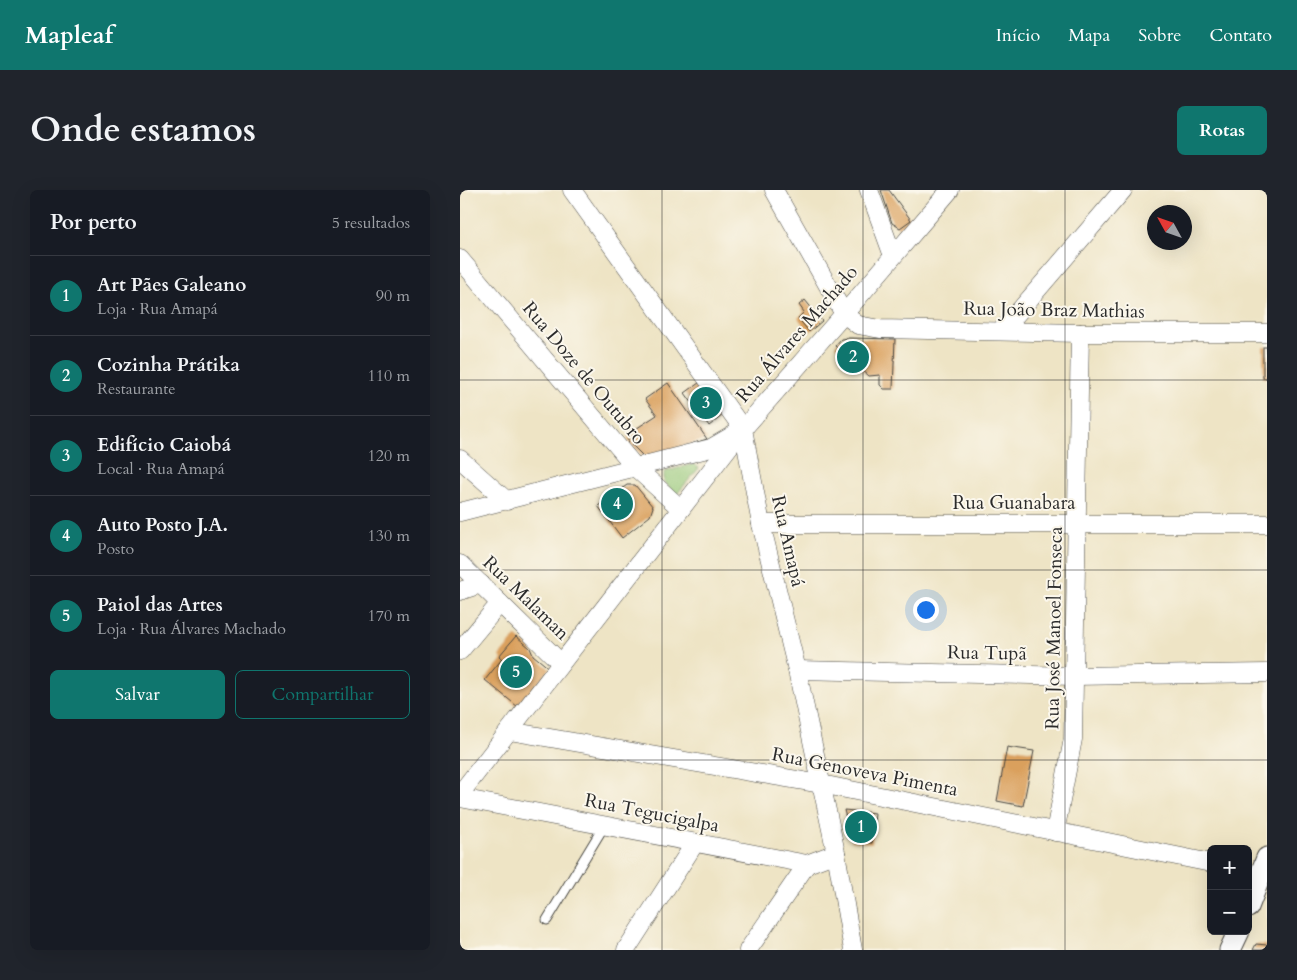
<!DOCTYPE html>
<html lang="pt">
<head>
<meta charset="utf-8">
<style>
	body { margin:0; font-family:Cardo,serif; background:#20242c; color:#f1f3f6 }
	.controls { position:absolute; right:15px; bottom:15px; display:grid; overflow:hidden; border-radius:8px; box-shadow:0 5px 20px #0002 }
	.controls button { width:45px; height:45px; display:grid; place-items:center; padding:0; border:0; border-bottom:1px solid #363941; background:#171b24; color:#f1f3f6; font:25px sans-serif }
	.compass { position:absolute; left:687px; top:15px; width:45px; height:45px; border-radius:50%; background:#171b24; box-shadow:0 5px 20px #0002; rotate:310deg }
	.you { position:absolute; left:465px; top:419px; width:18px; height:18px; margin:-12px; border:4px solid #fff; border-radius:50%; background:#1a73e8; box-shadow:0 0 0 8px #1a73e833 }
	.badge { display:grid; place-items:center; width:32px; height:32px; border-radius:50%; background:#0f766e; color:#fff; font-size:16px; font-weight:700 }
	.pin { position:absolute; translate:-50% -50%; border:2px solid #fff; box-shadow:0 1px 5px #0006 }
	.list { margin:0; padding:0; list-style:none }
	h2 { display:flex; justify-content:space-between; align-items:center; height:65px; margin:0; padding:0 20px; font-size:21px }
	h2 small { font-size:16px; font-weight:400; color:#9ea1a6 }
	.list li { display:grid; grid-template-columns:32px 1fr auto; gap:15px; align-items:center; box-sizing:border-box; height:80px; padding:0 20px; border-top:1px solid #363941 }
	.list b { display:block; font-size:19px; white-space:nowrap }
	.list p { margin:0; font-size:16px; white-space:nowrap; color:#9ea1a6 }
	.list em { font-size:16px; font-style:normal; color:#9ea1a6 }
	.actions { display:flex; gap:10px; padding:15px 20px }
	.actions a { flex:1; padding:11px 0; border:1px solid #0f766e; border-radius:8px; text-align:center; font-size:18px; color:#0f766e }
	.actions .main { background:#0f766e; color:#fff }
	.map { position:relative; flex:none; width:807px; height:760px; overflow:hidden; border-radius:8px }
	header { display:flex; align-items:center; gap:30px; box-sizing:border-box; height:70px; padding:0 25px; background:#0f766e; color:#fff }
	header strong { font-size:24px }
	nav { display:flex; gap:28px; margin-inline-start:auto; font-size:18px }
	.intro { display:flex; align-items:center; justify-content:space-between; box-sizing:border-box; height:120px; padding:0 30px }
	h1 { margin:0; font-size:35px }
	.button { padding:12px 22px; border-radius:8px; background:#0f766e; color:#fff; font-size:18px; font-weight:700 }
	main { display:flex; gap:30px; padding:0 30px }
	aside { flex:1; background:#171b24; border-radius:8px; box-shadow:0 5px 20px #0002 }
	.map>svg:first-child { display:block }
</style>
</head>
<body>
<header>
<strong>Mapleaf</strong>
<nav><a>Início</a><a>Mapa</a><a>Sobre</a><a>Contato</a></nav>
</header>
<div class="intro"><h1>Onde estamos</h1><a class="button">Rotas</a></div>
<main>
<aside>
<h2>Por perto<small>5 resultados</small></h2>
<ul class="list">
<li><span class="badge">1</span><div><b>Art Pães Galeano</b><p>Loja · Rua Amapá</p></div><em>90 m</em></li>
<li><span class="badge">2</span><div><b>Cozinha Prátika</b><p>Restaurante</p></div><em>110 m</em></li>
<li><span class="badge">3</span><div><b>Edifício Caiobá</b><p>Local · Rua Amapá</p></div><em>120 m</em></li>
<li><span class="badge">4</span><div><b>Auto Posto J.A.</b><p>Posto</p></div><em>130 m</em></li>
<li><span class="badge">5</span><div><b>Paiol das Artes</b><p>Loja · Rua Álvares Machado</p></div><em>170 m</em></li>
</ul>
<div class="actions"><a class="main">Salvar</a><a>Compartilhar</a></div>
</aside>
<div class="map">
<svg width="807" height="760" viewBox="0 0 807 760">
	<rect width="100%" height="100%" fill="#fbf7ec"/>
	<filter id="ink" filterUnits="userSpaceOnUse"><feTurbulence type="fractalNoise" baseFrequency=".02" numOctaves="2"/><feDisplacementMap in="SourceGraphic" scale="10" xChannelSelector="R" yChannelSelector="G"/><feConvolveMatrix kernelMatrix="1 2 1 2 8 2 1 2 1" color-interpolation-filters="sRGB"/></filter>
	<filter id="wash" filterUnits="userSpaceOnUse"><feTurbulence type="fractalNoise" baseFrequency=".0096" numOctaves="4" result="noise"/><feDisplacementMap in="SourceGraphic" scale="20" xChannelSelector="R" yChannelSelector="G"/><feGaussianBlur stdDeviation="1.12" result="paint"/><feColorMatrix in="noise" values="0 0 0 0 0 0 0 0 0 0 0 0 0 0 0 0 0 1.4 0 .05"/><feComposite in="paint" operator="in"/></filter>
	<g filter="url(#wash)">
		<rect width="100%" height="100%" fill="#eee4c5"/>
		<!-- green -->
		<path fill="#96c777" stroke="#607951" d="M 233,274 L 239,278 L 216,305 L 204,292 L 204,282 Z"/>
		<g id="blocks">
			<!-- building -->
			<g fill="#daa05d">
				<path d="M 421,0 L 429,0 L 451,30 L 440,38 L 432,33 Z"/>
				<path d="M 345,110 L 362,131 L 349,142 L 338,128 L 344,122 L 339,115 Z"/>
				<path d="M 389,148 L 435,149 L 433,199 L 424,199 L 420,195 L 420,185 L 409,186 L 375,156 L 381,149 Z"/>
				<rect x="803" y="157" width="4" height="31"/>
				<path d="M 243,190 L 267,222 L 249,236 L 225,203 Z"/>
				<path d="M 208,193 L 247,249 L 188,268 L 183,266 L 168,251 L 168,244 L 197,225 L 185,209 Z"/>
				<path d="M 167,295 L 175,295 L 193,317 L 190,326 L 162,348 L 138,316 Z"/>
				<path d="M 56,446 L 70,458 L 73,465 L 90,479 L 58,517 L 25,490 L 42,469 L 39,466 Z"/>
				<path d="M 547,557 L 574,561 L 563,616 L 537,611 Z"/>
				<path d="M 384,620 L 415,623 L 412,653 L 392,651 Z"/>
				<path d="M 796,754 L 807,755 L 807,760 L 793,760 Z"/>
			</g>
		</g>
	</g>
	<g filter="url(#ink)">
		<use href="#blocks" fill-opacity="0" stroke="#484742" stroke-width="1"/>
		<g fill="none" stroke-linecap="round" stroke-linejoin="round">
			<!-- service casing -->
			<g stroke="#484742" stroke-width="11">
				<path id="service" d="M 87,730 L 144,636"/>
			</g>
			<!-- minor casing -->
			<g stroke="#484742" stroke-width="19">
				<g id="minor">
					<path d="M 112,0 L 283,239 L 301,334 L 337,480 L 376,663 L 393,760"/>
					<path d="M 314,0 L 384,124 L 398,135 L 420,139 L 620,143 L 807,143"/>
					<path d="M 409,0 L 433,66"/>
					<path d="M 0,69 L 176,278 L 221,319"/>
					<path d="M 542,141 L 663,0"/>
					<path d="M 0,269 L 47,311"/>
					<path d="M 0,322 L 251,258 L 275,244"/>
					<path d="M 301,334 L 807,334"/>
					<path d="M 0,374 L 101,473"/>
					<path d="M 0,401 L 21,394"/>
					<path d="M 0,461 L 40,413"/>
					<path d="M 337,480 L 614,486 L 807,483"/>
					<path d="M 49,541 L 361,594 L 751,673"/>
					<path d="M 0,604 L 283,239 L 384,124 L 490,0"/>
					<path d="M 0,608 L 347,674 L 376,663"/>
					<path d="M 595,642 L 613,549 L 620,143"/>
					<path d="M 166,760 L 235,653"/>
					<path d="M 288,760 L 347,674"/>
				</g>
			</g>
			<!-- tertiary casing -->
			<g stroke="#484742" stroke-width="23">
				<g id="tertiary">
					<path d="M 788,717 L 807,668"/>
					<path d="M 770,760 L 779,741"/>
				</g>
			</g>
			<!-- service -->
			<use href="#service" stroke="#fff" stroke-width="9"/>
			<!-- minor -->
			<use href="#minor" stroke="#fff" stroke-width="18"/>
			<!-- tertiary -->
			<use href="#tertiary" stroke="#fff" stroke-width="21"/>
		</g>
	</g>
	<!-- grid -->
	<path fill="none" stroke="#2b2b2b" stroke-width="1" stroke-opacity="0.55" d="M 202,0 L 202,760M 403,0 L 403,760M 605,0 L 605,760M 0,190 L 807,190M 0,380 L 807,380M 0,570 L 807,570"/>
	<g text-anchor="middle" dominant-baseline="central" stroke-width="4" stroke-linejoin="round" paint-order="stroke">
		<!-- street labels -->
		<g font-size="19" fill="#2b2b2b" stroke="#fbf7ec">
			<text transform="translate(594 120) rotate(1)">Rua João Braz Mathias</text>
			<text transform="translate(337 144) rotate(-49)">Rua Álvares Machado</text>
			<text transform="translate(124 183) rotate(50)">Rua Doze de Outubro</text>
			<text x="554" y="313">Rua Guanabara</text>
			<text transform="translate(328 351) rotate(77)">Rua Amapá</text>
			<text transform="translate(66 408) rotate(44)">Rua Malaman</text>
			<text transform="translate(594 438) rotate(-89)">Rua José Manoel Fonseca</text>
			<text transform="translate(527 463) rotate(1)">Rua Tupã</text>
			<text transform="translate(405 582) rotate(11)">Rua Genoveva Pimenta</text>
			<text transform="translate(192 623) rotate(11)">Rua Tegucigalpa</text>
		</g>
	</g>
</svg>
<div class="controls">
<button>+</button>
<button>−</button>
</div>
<svg class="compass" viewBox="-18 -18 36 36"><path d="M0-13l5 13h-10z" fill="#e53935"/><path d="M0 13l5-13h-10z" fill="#9ea1a6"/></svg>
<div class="you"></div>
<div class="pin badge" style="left:401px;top:637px">1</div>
<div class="pin badge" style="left:393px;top:167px">2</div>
<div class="pin badge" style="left:246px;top:213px">3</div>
<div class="pin badge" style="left:157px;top:314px">4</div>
<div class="pin badge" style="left:56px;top:482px">5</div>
</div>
</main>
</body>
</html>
